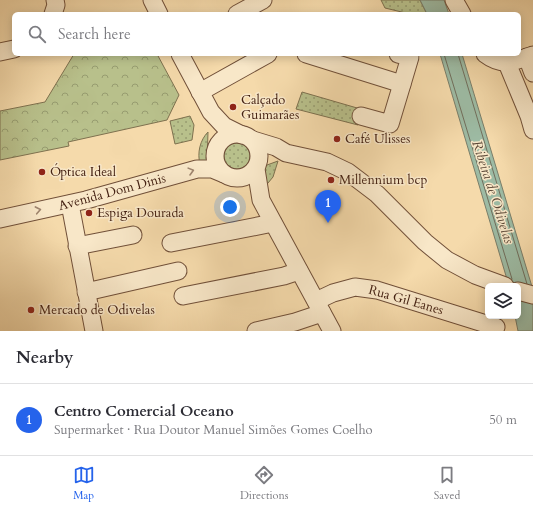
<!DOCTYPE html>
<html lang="en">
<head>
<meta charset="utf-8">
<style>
	body { margin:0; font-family:Cardo,serif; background:#f7f7f7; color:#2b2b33 }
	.controls { position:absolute; right:12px; bottom:12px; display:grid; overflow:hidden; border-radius:6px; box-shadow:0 2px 10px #0003 }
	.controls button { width:36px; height:36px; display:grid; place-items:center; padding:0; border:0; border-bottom:1px solid #e1e1e2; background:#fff; color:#2b2b33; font:20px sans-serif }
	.you { position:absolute; left:230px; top:207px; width:14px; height:14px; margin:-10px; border:3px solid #fff; border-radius:50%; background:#1a73e8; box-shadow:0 0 0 6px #1a73e833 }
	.badge { display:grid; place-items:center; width:26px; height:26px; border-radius:50%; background:#2563eb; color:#fff; font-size:13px; font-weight:700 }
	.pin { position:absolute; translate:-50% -33px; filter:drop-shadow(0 1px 2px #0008) }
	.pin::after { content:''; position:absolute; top:21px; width:14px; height:12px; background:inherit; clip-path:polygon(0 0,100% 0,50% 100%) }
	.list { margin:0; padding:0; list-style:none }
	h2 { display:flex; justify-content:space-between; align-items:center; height:52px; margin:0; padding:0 16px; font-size:17px }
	h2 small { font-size:13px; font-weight:400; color:#7c7c81 }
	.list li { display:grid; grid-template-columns:26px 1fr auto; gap:12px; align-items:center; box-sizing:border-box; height:72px; padding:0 16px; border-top:1px solid #e1e1e2 }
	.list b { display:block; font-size:15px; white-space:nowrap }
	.list p { margin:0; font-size:13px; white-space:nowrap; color:#7c7c81 }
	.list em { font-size:13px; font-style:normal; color:#7c7c81 }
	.icon { flex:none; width:22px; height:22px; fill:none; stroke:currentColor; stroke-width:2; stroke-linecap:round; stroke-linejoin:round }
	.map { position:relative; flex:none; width:533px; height:331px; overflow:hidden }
	.search { position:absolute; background:#fff; box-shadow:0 2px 10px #0003; left:12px; right:12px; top:12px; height:44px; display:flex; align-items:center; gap:10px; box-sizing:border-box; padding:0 14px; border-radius:6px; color:#7c7c81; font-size:15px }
	.sheet { height:124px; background:#fff }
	nav { display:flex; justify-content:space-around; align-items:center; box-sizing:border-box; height:56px; border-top:1px solid #e1e1e2; background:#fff; font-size:11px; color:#7c7c81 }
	nav a { display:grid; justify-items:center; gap:2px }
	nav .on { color:#2563eb }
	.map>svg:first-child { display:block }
</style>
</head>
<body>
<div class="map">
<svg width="533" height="331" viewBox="0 0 533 331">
	<defs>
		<pattern id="grass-dots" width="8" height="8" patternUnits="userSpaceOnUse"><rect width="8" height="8" fill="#b8c08b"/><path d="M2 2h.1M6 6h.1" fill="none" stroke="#979c70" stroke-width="1.8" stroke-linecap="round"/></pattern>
		<pattern id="forest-crowns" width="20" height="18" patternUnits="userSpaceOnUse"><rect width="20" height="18" fill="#b8c08b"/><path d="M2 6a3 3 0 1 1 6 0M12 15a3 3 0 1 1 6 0" fill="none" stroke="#979c70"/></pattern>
	</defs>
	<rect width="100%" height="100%" fill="#f5daab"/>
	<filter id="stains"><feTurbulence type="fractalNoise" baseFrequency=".005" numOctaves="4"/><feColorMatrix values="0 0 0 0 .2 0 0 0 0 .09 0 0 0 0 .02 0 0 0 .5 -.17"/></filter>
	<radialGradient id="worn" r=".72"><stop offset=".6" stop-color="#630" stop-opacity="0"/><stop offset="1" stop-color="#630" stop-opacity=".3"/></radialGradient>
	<!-- grass -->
	<g fill="url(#grass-dots)" stroke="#7e714f">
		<path d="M 381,0 L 420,0 L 427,14 L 410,14 L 385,8 Z"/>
		<path d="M 302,92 L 364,110 L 358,125 L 296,109 Z"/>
		<path d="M 190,116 L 194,125 L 192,140 L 175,144 L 170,121 Z"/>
		<path d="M 208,132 L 207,164 L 200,164 C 197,153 200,140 208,132 Z"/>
		<circle cx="237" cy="156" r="13"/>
		<path d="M 278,161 L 273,177 L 263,189 L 263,170 L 267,165 Z"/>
	</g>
	<!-- forest -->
	<path fill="url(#forest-crowns)" stroke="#7e714f" d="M 74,54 L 157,54 L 179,95 L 167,120 L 68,142 L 69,146 L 0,160 L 0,111 L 45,102 Z"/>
	<!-- water -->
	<g fill="#9dbba4" stroke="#7a7e6a">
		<path d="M 420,0 L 444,0 L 449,14 L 427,14 Z"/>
		<path d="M 440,54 L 462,54 L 533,290 L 533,331 L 518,331 L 515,316 L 518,316 L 518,286 L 509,286 Z"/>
	</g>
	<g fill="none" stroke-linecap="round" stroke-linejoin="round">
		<!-- shore -->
		<g stroke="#716e5c" stroke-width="1">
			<path d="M 444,54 L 512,279"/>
			<path d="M 458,54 L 527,284"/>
		</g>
		<!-- minor casing -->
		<g stroke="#715039" stroke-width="19">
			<g id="minor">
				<path d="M 152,0 L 159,14"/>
				<path d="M 454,0 L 462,14"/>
				<path d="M 53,14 L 56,5 L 55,0"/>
				<path d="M 237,14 L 263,0"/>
				<path d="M 0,52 L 14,49"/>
				<path d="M 180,54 L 211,112 L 224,126 L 242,135"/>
				<path d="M 306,54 L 402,84 L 390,124 L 361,116"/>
				<path d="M 398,54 L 410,57 L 402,84"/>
				<path d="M 485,54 C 502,67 514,62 533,55"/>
				<path d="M 527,57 L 533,73"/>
				<path d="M 507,63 L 529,116 L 533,130"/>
				<path d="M 200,92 L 268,54"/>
				<circle cx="237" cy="156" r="22"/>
				<path d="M 253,140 L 276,147 L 286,153 L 327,162 L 348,172 L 377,194 L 425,242 L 447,260 L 475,275 L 505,286"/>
				<path d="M 256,169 L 261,200 L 332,331"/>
				<path d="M 70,204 L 94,331"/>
				<path d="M 0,219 L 86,200 L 197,169 L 212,169 L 224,174"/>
				<path d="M 171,243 L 273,223"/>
				<path d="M 77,246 L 133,235"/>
				<path d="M 518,291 L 533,295"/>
				<path d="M 86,292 L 178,271"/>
				<path d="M 183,296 L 284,276 L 299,271"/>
				<path d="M 316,301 L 333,293 L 355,287 L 377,290 L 496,327"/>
				<path d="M 256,331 L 295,322 L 322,313"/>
			</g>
		</g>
		<!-- minor -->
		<use href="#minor" stroke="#f8e7c8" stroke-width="17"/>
	</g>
	<!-- one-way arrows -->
	<defs><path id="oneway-chevron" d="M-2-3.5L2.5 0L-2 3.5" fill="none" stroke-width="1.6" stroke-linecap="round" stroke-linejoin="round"/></defs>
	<g stroke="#9e846e">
		<use href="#oneway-chevron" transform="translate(191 171) rotate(-15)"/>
		<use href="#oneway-chevron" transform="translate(38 210) rotate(-11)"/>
	</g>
	<!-- markers -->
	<g fill="#8f2418" stroke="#f8e7c8" stroke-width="1.5">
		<circle cx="233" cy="107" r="4"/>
		<circle cx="337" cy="139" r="4"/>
		<circle cx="42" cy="172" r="4"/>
		<circle cx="331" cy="180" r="4"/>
		<circle cx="89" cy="213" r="4"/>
		<circle cx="31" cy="310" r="4"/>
	</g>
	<g text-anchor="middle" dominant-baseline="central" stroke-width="3" stroke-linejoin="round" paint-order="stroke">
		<!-- poi labels -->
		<g font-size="13" fill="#452213" stroke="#f8e7c8" text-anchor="start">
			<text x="241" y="100">Calçado<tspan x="241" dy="15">Guimarães</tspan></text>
			<text x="345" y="139">Café Ulisses</text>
			<text x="50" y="172">Óptica Ideal</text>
			<text x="339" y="180">Millennium bcp</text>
			<text x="97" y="213">Espiga Dourada</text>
			<text x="39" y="310">Mercado de Odivelas</text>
		</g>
		<!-- street labels -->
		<g font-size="13" fill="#452213" stroke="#f8e7c8">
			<text transform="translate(112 192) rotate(-15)">Avenida Dom Dinis</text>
			<text transform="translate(406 300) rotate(16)">Rua Gil Eanes</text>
		</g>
		<!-- water labels -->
		<g font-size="14" font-style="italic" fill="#5b4837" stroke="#f8e7c8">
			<text transform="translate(493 192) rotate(72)">Ribeira de Odivelas</text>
		</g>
	</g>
	<rect width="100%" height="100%" filter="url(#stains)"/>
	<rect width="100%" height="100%" fill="url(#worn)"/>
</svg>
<div class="controls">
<button><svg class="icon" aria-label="layers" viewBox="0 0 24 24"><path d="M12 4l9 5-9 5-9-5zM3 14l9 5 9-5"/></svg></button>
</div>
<div class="you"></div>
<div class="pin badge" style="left:328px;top:223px">1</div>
<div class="search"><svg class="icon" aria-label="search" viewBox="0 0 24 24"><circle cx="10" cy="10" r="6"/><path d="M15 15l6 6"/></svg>Search here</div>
</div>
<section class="sheet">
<h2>Nearby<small></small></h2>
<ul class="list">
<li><span class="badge">1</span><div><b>Centro Comercial Oceano</b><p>Supermarket · Rua Doutor Manuel Simões Gomes Coelho</p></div><em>50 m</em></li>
</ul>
</section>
<nav>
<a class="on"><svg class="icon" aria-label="map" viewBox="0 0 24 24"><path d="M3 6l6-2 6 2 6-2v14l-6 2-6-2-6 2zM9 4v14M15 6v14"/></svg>Map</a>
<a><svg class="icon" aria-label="directions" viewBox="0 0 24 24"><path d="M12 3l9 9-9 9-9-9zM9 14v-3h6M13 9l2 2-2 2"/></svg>Directions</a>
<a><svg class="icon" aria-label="saved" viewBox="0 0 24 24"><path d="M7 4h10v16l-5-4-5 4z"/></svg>Saved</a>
</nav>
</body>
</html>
